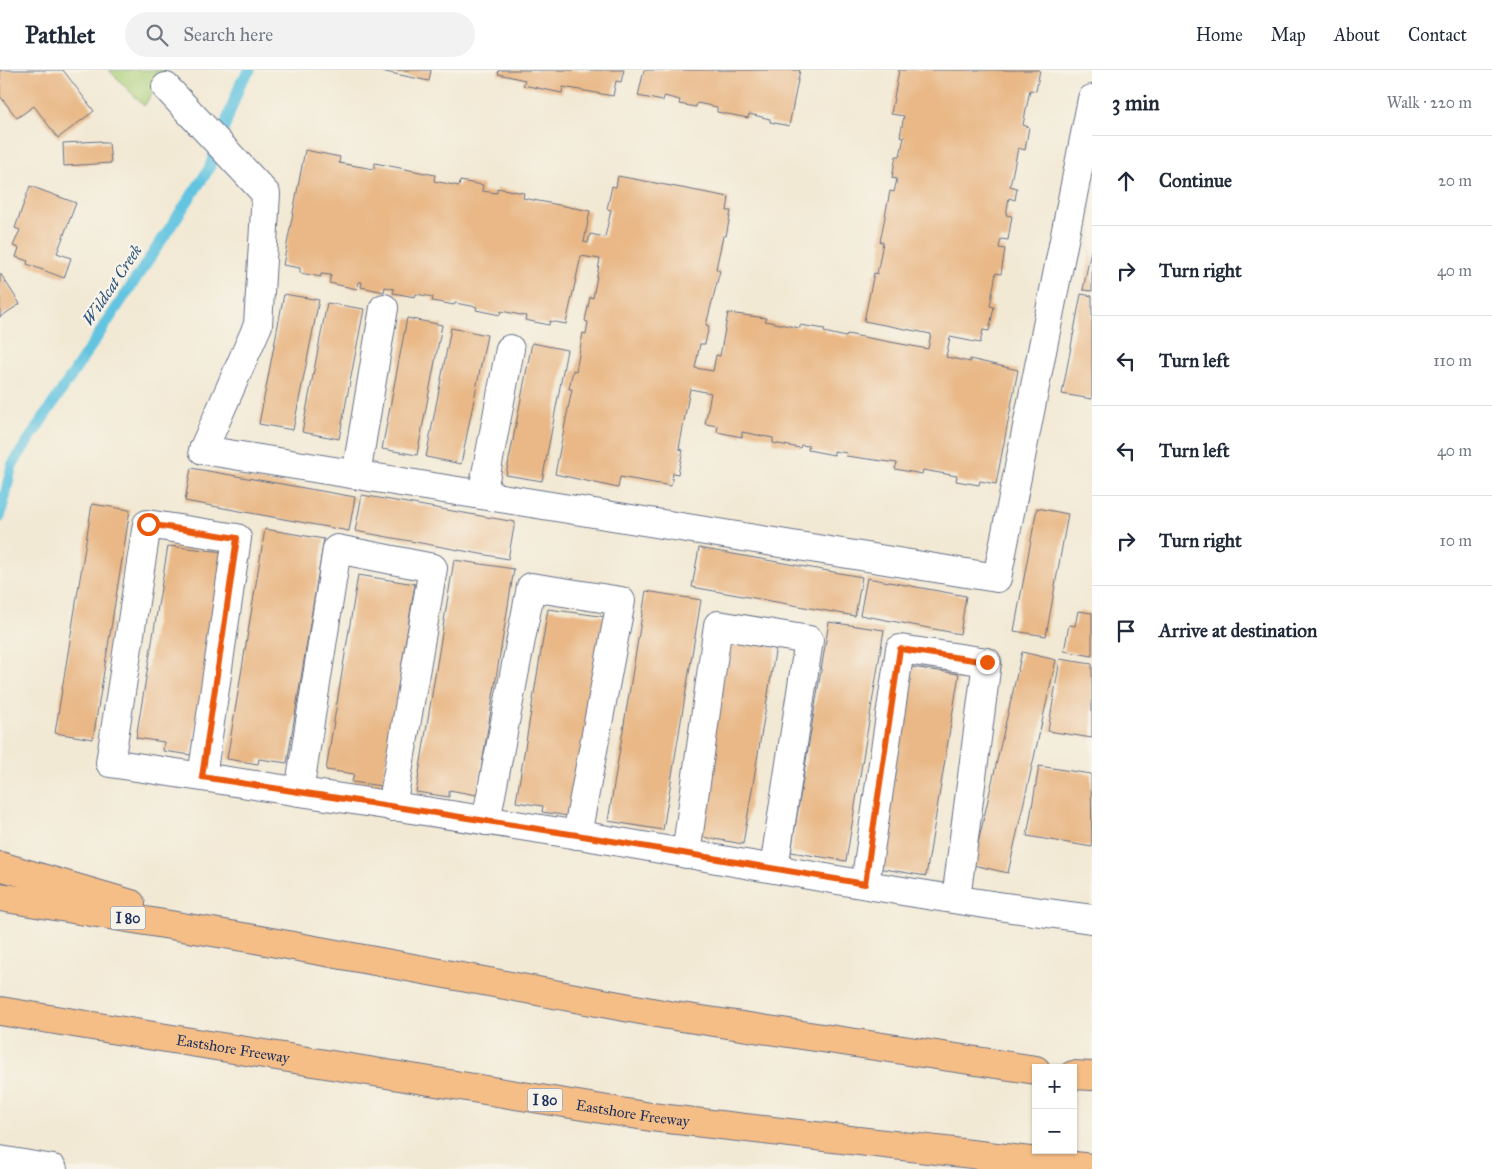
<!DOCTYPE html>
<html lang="en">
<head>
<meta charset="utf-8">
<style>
	body { margin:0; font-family:"IM FELL Great Primer",serif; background:#f2f2f3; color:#1f2937 }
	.controls { position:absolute; right:15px; bottom:15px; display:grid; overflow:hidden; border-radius:0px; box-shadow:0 1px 4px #0004 }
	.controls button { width:45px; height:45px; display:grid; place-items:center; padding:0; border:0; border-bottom:1px solid #e0e1e3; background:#fff; color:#1f2937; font:25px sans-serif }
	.stop { position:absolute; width:15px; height:15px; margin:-11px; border:4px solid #ea580c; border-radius:50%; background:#fff }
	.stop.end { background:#ea580c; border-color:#fff; box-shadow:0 1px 5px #0008 }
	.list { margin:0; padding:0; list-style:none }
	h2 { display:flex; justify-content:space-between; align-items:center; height:65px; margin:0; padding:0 20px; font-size:21px }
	h2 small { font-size:16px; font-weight:400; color:#747a83 }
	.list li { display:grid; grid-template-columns:32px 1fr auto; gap:15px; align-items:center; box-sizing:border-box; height:90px; padding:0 20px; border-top:1px solid #e0e1e3 }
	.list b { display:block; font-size:19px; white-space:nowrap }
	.list em { font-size:16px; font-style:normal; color:#747a83 }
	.icon { flex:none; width:28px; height:28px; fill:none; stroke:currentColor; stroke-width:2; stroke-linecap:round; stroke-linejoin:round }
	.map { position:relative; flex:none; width:1092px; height:1099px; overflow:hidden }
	header { display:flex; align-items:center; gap:30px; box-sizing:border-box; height:70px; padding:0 25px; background:#fff; border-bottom:1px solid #e0e1e3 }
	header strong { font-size:24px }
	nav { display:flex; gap:28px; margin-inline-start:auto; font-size:18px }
	.search { width:350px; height:45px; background:#f2f2f3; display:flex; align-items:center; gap:12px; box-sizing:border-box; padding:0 18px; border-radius:28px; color:#747a83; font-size:19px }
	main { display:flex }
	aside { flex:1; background:#fff }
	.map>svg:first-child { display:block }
</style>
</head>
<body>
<header>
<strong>Pathlet</strong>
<div class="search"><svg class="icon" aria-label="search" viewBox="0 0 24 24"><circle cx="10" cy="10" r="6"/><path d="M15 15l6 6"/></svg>Search here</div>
<nav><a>Home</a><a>Map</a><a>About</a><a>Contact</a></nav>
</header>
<main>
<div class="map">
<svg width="1092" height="1099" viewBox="0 0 1092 1099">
	<rect width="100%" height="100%" fill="#f7f3e8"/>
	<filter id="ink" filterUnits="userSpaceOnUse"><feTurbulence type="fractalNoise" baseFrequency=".02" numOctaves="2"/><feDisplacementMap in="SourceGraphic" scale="10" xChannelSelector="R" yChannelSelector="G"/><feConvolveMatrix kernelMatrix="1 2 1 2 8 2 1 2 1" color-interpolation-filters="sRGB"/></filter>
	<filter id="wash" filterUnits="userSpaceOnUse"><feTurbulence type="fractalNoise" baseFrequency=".0096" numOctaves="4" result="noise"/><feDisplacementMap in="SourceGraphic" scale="20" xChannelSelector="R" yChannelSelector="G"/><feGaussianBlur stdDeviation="1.12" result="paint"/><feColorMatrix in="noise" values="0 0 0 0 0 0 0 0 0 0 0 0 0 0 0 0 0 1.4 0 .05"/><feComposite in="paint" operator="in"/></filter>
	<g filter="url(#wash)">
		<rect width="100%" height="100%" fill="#f2e9d4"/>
		<!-- green -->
		<path fill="#abd079" stroke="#63806c" d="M 109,0 L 167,0 L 144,36 Z"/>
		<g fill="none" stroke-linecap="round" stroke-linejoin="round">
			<!-- stream -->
			<path stroke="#62c4e0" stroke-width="11" d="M 0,447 L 12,395 L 209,99 L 241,12 L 250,0"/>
		</g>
		<g id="blocks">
			<!-- building -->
			<g fill="#e9b886">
				<path d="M 0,0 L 63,0 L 94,41 L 58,68 L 34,36 L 17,48 L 0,26 Z"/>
				<path d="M 376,0 L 431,0 L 429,11 Z"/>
				<path d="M 499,0 L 624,0 L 621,12 L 616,11 L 613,26 L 563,17 L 562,23 L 523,15 L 525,10 L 498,4 Z"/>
				<path d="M 644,0 L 800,0 L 789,56 L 770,52 L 770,49 L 749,44 L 748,48 L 717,42 L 717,37 L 697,33 L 696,37 L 679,34 L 680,30 L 664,26 L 663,31 L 638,26 Z"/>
				<path d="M 899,0 L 1040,0 L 1036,21 L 1030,20 L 1023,55 L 1029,57 L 1025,80 L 1018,78 L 1010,116 L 1017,118 L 1015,130 L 1009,128 L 1006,145 L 1012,146 L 1008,170 L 1001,169 L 999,178 L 1005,179 L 1001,204 L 996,203 L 990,236 L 994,237 L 989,261 L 983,260 L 980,273 L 950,267 L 946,287 L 970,292 L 970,289 L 1018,300 L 996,414 L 980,411 L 979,415 L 956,411 L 957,406 L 923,400 L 922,404 L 895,399 L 897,393 L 846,386 L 847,383 L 834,381 L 834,385 L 808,380 L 809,376 L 801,375 L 800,378 L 773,373 L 773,368 L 742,362 L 742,367 L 717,362 L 718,356 L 705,354 L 711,323 L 690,319 L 679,379 L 683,380 L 678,404 L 673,403 L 671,416 L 620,407 L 618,418 L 555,404 L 572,319 L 569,319 L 573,300 L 576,301 L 583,263 L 586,264 L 588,252 L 585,251 L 590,227 L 593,228 L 600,189 L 581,186 L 566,254 L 550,251 L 549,255 L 525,250 L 526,246 L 501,241 L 500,245 L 476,240 L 477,237 L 455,233 L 454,235 L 432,231 L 433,227 L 416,224 L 415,227 L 393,223 L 394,219 L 385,217 L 384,222 L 361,217 L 362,212 L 358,212 L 357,219 L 329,213 L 331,205 L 321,204 L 321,207 L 300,203 L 300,198 L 283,195 L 305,80 L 340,87 L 339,93 L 374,99 L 375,93 L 435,105 L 434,111 L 459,116 L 460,111 L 483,115 L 482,121 L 497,123 L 497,118 L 524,123 L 523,128 L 590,141 L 584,172 L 588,173 L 590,164 L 605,167 L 611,140 L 607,139 L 612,116 L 616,117 L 618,106 L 729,127 L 727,141 L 731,141 L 726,166 L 723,166 L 716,199 L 720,201 L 706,255 L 709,256 L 705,274 L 700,274 L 695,298 L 713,301 L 716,285 L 720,286 L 728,243 L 766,248 L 765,251 L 800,258 L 800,255 L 825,259 L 824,262 L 846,267 L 847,264 L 928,279 L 931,264 L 864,251 L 874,203 L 877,204 L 883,172 L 880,172 L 890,121 L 894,122 L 897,109 L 892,108 L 896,86 L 900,86 L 904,67 L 900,66 L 904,46 L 891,44 Z"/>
				<path d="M 101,71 L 101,73 L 109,73 L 111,93 L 64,96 L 63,73 Z"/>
				<path d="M 30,116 L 76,133 L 57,183 L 71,188 L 64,208 L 27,194 L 28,191 L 16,187 L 19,178 L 13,176 L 20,160 L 15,158 Z"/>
				<path d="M 1091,180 L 1092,180 L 1092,221 L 1083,220 Z"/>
				<path d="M 0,203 L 20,234 L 0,247 Z"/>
				<path d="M 284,224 L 319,230 L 293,360 L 259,354 Z"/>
				<path d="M 1081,224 L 1092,226 L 1092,329 L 1062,324 Z"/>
				<path d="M 327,233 L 364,239 L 339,369 L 302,362 Z"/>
				<path d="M 407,248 L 442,255 L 417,385 L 382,379 Z"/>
				<path d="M 451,258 L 487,265 L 461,394 L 426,387 Z"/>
				<path d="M 532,273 L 567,280 L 542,411 L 506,405 Z"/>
				<path d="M 191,398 L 355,427 L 349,461 L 185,431 Z"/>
				<path d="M 362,425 L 515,452 L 508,489 L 355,461 Z"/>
				<path d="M 92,434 L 130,440 L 93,669 L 55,663 Z"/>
				<path d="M 1037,438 L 1068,444 L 1046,566 L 1014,561 Z"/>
				<path d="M 265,459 L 324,469 L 287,693 L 259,689 L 258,694 L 227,689 Z"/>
				<path d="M 168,476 L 225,482 L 191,685 L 163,681 L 164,672 L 136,668 Z"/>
				<path d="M 699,478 L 862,507 L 855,546 L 692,517 Z"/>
				<path d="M 454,490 L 514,499 L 477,725 L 449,720 L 449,727 L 416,722 Z"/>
				<path d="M 358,505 L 415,514 L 382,716 L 352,712 L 354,704 L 326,700 Z"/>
				<path d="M 867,508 L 966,526 L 960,564 L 860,545 Z"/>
				<path d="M 646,521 L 701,530 L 663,760 L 608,751 Z"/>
				<path d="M 548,539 L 607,547 L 575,747 L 542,742 L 543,736 L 516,732 Z"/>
				<path d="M 1078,541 L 1092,543 L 1092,586 L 1064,581 L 1069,555 L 1075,556 Z"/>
				<path d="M 829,552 L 884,560 L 846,791 L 791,782 Z"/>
				<path d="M 729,568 L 776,576 L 743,774 L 697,766 Z"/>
				<path d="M 1022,582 L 1056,590 L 1008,803 L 973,795 Z"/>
				<path d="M 1060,589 L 1092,594 L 1092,668 L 1048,661 Z"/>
				<path d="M 911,597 L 959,604 L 926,806 L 878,798 Z"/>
				<path d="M 1039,696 L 1091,704 L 1092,777 L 1027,766 Z"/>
			</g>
		</g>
	</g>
	<g filter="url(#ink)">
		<use href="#blocks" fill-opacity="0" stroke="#667087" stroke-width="1"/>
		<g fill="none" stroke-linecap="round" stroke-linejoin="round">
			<!-- minor casing -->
			<g stroke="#667087" stroke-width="30">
				<g id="minor">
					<path d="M 166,17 L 266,124 L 258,255 L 203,380 L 997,508 L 1092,29"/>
					<path d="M 356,405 L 384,238"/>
					<path d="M 482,425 L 510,279"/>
					<path d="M 202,707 L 237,468 L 147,454 L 110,693 C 266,717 423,740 579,765 C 750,794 920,827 1092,849"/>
					<path d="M 299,722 L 337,479 L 433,498 L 392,737"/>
					<path d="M 486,751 L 531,517 L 621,531 L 577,765"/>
					<path d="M 686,784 L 718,555 L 809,570 L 774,798"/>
					<path d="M 865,814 L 900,579 L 987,592 L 956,829"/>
					<path d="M 0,1090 L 53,1099"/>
				</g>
			</g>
			<!-- highway casing -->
			<g stroke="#667087" stroke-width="30">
				<g id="highway">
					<path d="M 0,796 L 131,834"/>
					<path d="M 0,827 L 255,869 L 668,945 L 1036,1000"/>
					<path id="s1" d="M 0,941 L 651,1047 L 1092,1098"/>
					<path d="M 1073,1005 L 1092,1006"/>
				</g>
			</g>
			<!-- minor -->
			<use href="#minor" stroke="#fff" stroke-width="28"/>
			<!-- highway -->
			<use href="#highway" stroke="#f6be87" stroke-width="28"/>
		</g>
	</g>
	<g fill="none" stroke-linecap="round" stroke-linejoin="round" filter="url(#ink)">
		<!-- route -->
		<path stroke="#ea580c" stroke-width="6" d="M 148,454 L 237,468 L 202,707 L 577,765 L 865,814 L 900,579 L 987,592"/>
	</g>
	<g text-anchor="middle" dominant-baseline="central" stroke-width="5" stroke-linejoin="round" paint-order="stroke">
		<!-- shield labels -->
		<g fill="#f7f3e8" stroke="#5d6a87" stroke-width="1">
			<rect x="110.5" y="836.5" width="35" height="23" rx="4"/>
			<rect x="527.5" y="1018.5" width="35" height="23" rx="4"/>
		</g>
		<g font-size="14" font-weight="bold" fill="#1b2f5e">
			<text x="128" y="848">I 80</text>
			<text x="545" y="1030">I 80</text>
		</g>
		<!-- street labels -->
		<g font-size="15" fill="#1b2f5e" stroke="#f7f3e8">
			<text stroke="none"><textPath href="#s1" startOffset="236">Eastshore Freeway</textPath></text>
			<text stroke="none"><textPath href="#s1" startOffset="641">Eastshore Freeway</textPath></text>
		</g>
		<!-- water labels -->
		<g font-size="16" font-style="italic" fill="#2d547e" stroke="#f7f3e8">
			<text transform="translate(112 215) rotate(-56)">Wildcat Creek</text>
		</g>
	</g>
</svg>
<div class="controls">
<button>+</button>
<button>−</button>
</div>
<div class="stop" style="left:148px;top:454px"></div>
<div class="stop end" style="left:987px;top:592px"></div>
</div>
<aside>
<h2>3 min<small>Walk · 220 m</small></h2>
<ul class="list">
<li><svg class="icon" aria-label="ahead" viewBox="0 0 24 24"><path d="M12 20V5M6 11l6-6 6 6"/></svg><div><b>Continue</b></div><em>20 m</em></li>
<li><svg class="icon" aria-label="right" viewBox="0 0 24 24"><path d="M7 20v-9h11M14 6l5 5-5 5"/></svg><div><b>Turn right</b></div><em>40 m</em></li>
<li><svg class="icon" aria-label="left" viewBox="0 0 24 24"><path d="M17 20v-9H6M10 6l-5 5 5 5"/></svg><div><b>Turn left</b></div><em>110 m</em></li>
<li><svg class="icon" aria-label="left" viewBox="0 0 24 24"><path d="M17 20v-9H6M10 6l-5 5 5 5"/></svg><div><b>Turn left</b></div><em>40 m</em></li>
<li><svg class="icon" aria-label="right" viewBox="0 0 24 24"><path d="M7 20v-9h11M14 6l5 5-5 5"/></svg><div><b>Turn right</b></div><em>10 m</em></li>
<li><svg class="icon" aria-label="arrive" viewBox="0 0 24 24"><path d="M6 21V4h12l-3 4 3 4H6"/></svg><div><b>Arrive at destination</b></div></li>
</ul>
</aside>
</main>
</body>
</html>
